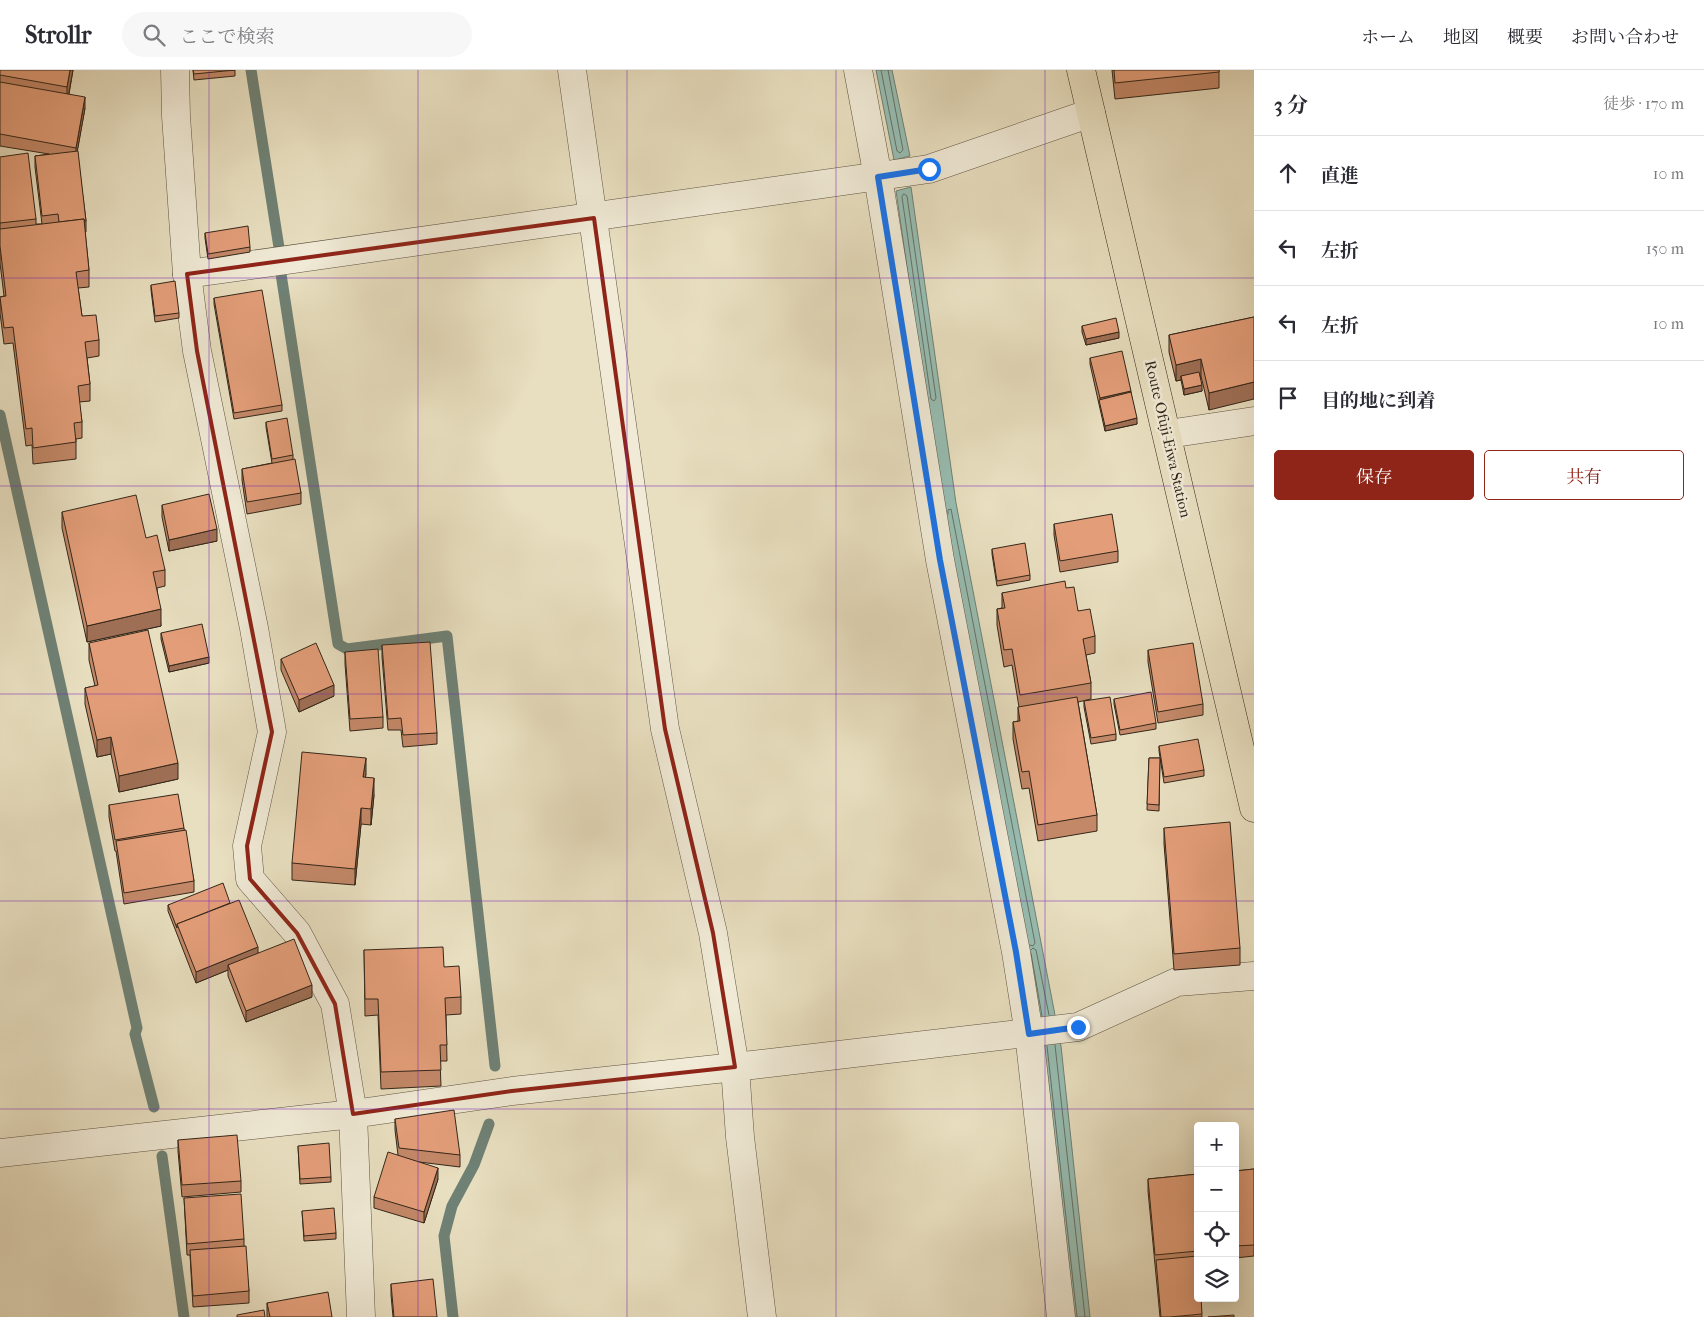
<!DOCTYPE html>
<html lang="ja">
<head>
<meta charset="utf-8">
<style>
	body { margin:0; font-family:"IM FELL French Canon","Noto Serif JP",serif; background:#f7f7f7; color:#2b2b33 }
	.controls { position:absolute; right:15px; bottom:15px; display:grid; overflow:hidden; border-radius:5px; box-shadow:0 5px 20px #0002 }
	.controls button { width:45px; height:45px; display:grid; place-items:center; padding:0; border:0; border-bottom:1px solid #e1e1e2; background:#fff; color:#2b2b33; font:25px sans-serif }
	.stop { position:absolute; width:15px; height:15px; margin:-11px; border:4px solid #1a73e8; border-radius:50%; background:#fff }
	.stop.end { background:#1a73e8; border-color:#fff; box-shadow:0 1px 5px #0008 }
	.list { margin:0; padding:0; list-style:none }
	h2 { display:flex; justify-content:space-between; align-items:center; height:65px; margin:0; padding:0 20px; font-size:21px }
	h2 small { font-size:16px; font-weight:400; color:#7c7c81 }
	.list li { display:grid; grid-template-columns:32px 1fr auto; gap:15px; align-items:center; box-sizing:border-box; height:75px; padding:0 20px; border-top:1px solid #e1e1e2 }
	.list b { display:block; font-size:19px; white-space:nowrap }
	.list em { font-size:16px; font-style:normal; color:#7c7c81 }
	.actions { display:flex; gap:10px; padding:15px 20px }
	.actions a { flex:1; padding:11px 0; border:1px solid #8f2418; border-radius:5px; text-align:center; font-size:18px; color:#8f2418 }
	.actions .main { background:#8f2418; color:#fff }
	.icon { flex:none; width:28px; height:28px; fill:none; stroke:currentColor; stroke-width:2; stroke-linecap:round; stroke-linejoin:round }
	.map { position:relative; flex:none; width:1254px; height:1247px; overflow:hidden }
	header { display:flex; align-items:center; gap:30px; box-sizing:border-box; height:70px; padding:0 25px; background:#fff; border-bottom:1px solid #e1e1e2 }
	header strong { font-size:24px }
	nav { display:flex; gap:28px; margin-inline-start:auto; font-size:18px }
	.search { width:350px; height:45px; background:#f7f7f7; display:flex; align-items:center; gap:12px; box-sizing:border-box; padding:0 18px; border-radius:28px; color:#7c7c81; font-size:19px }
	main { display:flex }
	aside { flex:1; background:#fff }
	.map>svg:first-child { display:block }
</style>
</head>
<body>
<header>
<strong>Strollr</strong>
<div class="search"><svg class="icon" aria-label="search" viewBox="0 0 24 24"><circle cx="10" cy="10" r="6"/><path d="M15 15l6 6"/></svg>ここで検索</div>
<nav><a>ホーム</a><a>地図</a><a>概要</a><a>お問い合わせ</a></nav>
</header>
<main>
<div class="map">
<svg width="1254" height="1247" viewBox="0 0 1254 1247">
	<rect width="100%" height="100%" fill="#e8dfc0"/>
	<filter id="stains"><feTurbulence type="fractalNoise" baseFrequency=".004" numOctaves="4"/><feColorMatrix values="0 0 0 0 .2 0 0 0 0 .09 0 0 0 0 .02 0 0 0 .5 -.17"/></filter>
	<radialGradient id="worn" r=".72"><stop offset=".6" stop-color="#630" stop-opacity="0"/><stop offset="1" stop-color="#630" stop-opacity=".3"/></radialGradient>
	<!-- water -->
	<g fill="#97bdb2" stroke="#6f8175">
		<path d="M 876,0 L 892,0 L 910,86 L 894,90 Z"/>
		<path d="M 911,117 L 956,433 L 1061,976 L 1090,1247 L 1072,1247 L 949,486 L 896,121 Z"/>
	</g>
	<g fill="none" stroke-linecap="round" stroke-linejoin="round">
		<!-- shore -->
		<g stroke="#657266" stroke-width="1">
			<path d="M 881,0 L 897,81 L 900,83 L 903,80 L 888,0"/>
			<path d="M 904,124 L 907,126 L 936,328 L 934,331 L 931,329 L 902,127 Z"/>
			<path d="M 948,444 L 948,440 L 951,439 L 1035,873 L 1033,876 L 1030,875"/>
			<path d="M 1031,880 L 1033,878 L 1036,880 L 1049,945"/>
			<path d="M 1031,883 L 1042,946"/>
			<path d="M 1055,975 L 1085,1247"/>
			<path d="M 1047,976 L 1077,1247"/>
		</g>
		<!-- stream -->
		<g stroke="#6f8175" stroke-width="11">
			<path d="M 251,0 L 280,184"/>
			<path d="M 281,204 L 338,574 L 347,579 L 447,566 L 495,996"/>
			<path d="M 0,345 L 137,958 L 135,964 L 154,1037"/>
			<path d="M 162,1086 L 184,1247"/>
			<path d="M 453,1247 L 444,1166 L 452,1136 L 474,1095 L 489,1054"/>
		</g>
		<!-- minor casing -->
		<g stroke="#605443" stroke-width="29">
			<g id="minor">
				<path d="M 175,0 L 176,46 L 187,204 L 197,281 L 254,558 L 272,662 L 247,776 L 250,809 L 297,863 L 335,934 L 353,1044 L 361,1247"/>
				<path d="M 572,0 L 665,659 L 713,863 L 735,997 L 740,1067 L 762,1247"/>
				<path d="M 858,0 L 878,107 L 940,490 L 1016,882 L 1029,964 L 1061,1247"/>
				<path d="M 187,204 L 929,99 L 1091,43"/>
				<path d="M 1168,364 L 1254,351"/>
				<path d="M 0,1083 L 353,1044 L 512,1021 L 735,997 L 1078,957 L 1177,912 L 1254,906"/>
			</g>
		</g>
		<!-- major casing -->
		<g stroke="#332619" stroke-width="29">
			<path id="major" d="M 1081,0 L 1254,738"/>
		</g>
		<!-- minor -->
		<use href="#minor" stroke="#f0ead6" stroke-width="28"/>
		<!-- major -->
		<use href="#major" stroke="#e8dfc0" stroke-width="28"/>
	</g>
	<!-- wall -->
	<g fill="#c38868" stroke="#332619">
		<path d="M 0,0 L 73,0 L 69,24 L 85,38 L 77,81 L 86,151 L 86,162 L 85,162 L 89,200 L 89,217 L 78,218 L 82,246 L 99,270 L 99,286 L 87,288 L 90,314 L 90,331 L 79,332 L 82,352 L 82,368 L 76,369 L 76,389 L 33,394 L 32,375 L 26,376 L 13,273 L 4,274 L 0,243 L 0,227 L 4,226 L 0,193 L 0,87 L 36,149 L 36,154 L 42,154 L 35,97 L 35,86 L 49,84 L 0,76 Z"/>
		<path d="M 193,0 L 235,0 L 235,6 L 194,10 Z"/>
		<path d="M 1112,0 L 1219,0 L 1219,18 L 1115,29 Z"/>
		<path d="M 205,163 L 250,177 L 250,182 L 208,189 L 205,168 Z"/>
		<path d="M 151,215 L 179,243 L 179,248 L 155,252 L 151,220 Z"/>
		<path d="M 214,228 L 282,335 L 282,341 L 234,349 L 214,234 Z"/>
		<path d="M 1254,247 L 1209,340 L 1201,306 L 1200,306 L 1202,321 L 1184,325 L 1181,310 L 1176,311 L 1169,282 L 1169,265 Z"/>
		<path d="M 1082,256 L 1119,268 L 1086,275 L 1082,262 Z"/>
		<path d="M 1090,288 L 1131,323 L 1137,354 L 1105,361 L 1090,294 Z"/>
		<path d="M 266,352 L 293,385 L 293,390 L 301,423 L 301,434 L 247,444 L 242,410 L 242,399 L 272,393 L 266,357 Z"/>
		<path d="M 162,435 L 217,471 L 169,481 L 162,447 Z"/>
		<path d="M 62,442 L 146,468 L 165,500 L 165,516 L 157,518 L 161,556 L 87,572 L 62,458 Z"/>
		<path d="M 1054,454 L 1118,481 L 1118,492 L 1060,502 L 1054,465 Z"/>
		<path d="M 992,479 L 1030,505 L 1030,510 L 997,516 L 992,484 Z"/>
		<path d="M 1066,518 L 1078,541 L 1095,566 L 1095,583 L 1086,585 L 1091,613 L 1091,629 L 1078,632 L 1097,745 L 1097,761 L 1038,771 L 1029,718 L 1022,719 L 1013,669 L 1013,652 L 1018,651 L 1018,637 L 1019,637 L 1012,595 L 1004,597 L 997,555 L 997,539 L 1002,538 L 1002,523 Z"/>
		<path d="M 161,563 L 209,593 L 169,602 L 161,569 Z"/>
		<path d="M 89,573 L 178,709 L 119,722 L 111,684 L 97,687 L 85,634 L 85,618 L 95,616 L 89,590 Z"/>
		<path d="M 382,575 L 437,663 L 437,674 L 403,677 L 401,660 L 388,660 L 382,587 Z"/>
		<path d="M 1148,580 L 1203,634 L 1203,645 L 1158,653 L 1148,592 Z"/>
		<path d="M 345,582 L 383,647 L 383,658 L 350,661 L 345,594 Z"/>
		<path d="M 281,589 L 334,626 L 299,642 L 281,600 Z"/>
		<path d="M 1114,629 L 1156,653 L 1156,659 L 1120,665 L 1114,634 Z"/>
		<path d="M 1084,631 L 1116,664 L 1116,670 L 1091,674 L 1084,637 Z"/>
		<path d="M 1159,676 L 1204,700 L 1204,706 L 1164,713 L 1159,681 Z"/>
		<path d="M 1149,688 L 1160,688 L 1159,741 L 1147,740 Z"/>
		<path d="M 366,704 L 365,707 L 374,725 L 371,755 L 361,754 L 355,815 L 292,810 L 292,793 Z"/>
		<path d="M 109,735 L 184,758 L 194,811 L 194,822 L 124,834 L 116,781 L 115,781 L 109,747 Z"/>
		<path d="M 1164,758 L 1240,878 L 1240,895 L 1174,900 L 1164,774 Z"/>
		<path d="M 230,833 L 258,883 L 312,927 L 246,952 L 228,906 L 228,900 L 196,913 L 168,841 L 168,835 Z"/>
		<path d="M 364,880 L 444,897 L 461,927 L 461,944 L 446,945 L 447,991 L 440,991 L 441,1016 L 381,1019 L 378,945 L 365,946 Z"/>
		<path d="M 395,1049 L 460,1085 L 460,1097 L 419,1092 L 438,1109 L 424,1153 L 374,1138 L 374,1127 L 398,1085 L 395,1060 Z"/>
		<path d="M 178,1070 L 241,1111 L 241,1122 L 182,1127 L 178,1081 Z"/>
		<path d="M 298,1076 L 331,1107 L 331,1112 L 300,1114 Z"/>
		<path d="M 1254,1099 L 1254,1186 L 1235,1188 L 1235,1101 Z"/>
		<path d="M 1198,1104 L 1197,1193 L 1202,1247 L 1160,1247 L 1148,1121 L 1148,1109 Z"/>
		<path d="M 184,1128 L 244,1169 L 244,1176 L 249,1221 L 249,1233 L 193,1237 L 190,1185 L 187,1185 Z"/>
		<path d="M 302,1141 L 336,1163 L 336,1169 L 304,1171 Z"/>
		<path d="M 391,1214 L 437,1247 L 393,1247 L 391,1225 Z"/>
		<path d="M 267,1233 L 332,1247 L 267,1247 Z"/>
	</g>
	<!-- shaded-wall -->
	<g fill="#9f6f55" stroke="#332619">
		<path d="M 70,0 L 73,0 L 67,33 L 67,17 Z"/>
		<path d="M 85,27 L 85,38 L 76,89 L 76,78 Z"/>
		<path d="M 1119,262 L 1119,268 L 1086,275 L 1086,269 Z"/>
		<path d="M 1201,289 L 1201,306 L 1182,310 L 1181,306 L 1181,310 L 1176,311 L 1176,295 Z"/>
		<path d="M 1254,312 L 1254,329 L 1209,340 L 1209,323 Z"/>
		<path d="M 1202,315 L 1202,321 L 1184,325 L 1184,319 Z"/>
		<path d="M 1131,321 L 1131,327 L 1100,332 L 1100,328 Z"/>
		<path d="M 1137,348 L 1137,354 L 1105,361 L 1105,356 Z"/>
		<path d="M 217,459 L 217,471 L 169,481 L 169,470 Z"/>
		<path d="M 161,539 L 161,556 L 87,572 L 87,556 Z"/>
		<path d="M 209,587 L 209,593 L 169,602 L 169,596 Z"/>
		<path d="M 334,615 L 334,626 L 299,642 L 299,630 Z"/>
		<path d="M 111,667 L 111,684 L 97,687 L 97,670 Z"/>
		<path d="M 366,688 L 366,704 L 363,724 L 363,707 Z"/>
		<path d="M 178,693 L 178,709 L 119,722 L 119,706 Z"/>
		<path d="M 374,708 L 374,725 L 371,755 L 371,739 Z"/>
		<path d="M 361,738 L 361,754 L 355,815 L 355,799 Z"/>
		<path d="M 258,877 L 258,889 L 228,895 L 228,900 L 196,913 L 196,902 Z"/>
		<path d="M 312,915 L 312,927 L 246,952 L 246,941 Z"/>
		<path d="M 438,1098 L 438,1109 L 424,1153 L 424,1142 Z"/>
	</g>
	<!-- building -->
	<g fill="#e39e79" stroke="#332619">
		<path d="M 0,0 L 70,0 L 67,17 L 0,5 Z"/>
		<path d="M 193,0 L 235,0 L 194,4 Z"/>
		<path d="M 1114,0 L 1219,0 L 1219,2 L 1115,13 Z"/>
		<path d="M 0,12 L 85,27 L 76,78 L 0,64 Z"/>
		<path d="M 78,81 L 86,151 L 84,151 L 84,149 L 59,152 L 58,144 L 42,146 L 35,86 Z"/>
		<path d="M 28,83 L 36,149 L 0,153 L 0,87 Z"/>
		<path d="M 84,149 L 89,200 L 76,202 L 82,246 L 96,245 L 99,270 L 85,272 L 90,314 L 78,316 L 82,352 L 74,353 L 76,372 L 33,378 L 32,358 L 26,359 L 13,257 L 4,258 L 0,227 L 6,226 L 0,176 L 0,159 Z"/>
		<path d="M 248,156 L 250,177 L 208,184 L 205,163 Z"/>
		<path d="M 175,211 L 179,243 L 155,246 L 151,215 Z"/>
		<path d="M 262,220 L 282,335 L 234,343 L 214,228 Z"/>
		<path d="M 1254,247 L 1254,312 L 1209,323 L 1201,289 L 1176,295 L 1169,265 Z"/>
		<path d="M 1116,248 L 1119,262 L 1086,269 L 1082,256 Z"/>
		<path d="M 1122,281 L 1131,321 L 1100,328 L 1090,288 Z"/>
		<path d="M 1199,302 L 1202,315 L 1184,319 L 1181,306 Z"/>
		<path d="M 1131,322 L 1137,348 L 1105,356 L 1099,330 Z"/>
		<path d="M 287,348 L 293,385 L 272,389 L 266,352 Z"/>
		<path d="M 295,389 L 301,423 L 247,432 L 242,399 Z"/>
		<path d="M 209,424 L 217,459 L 169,470 L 162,435 Z"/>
		<path d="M 136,425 L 146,468 L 157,465 L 165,500 L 153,502 L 161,539 L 87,556 L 62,442 Z"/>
		<path d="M 1112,444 L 1118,481 L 1060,491 L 1054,454 Z"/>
		<path d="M 1025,473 L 1030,505 L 997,511 L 992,479 Z"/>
		<path d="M 1065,511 L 1066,518 L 1074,517 L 1078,541 L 1090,539 L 1095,566 L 1083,569 L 1091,613 L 1020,625 L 1012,579 L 1004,580 L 997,539 L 1005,538 L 1002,523 Z"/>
		<path d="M 202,554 L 209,587 L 169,596 L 161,563 Z"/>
		<path d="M 148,560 L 178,693 L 119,706 L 111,667 L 97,670 L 85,618 L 98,615 L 89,573 Z"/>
		<path d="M 430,572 L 437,663 L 403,665 L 401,648 L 388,649 L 382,575 Z"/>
		<path d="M 316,573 L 334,615 L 299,630 L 281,589 Z"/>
		<path d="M 1193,573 L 1203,634 L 1158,642 L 1148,580 Z"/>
		<path d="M 378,579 L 383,647 L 350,649 L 345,582 Z"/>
		<path d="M 1151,622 L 1156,653 L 1120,660 L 1114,629 Z"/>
		<path d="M 1077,627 L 1097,745 L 1038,755 L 1029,701 L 1022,702 L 1013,652 L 1020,651 L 1018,637 Z"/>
		<path d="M 1110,627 L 1116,664 L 1091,668 L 1084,631 Z"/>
		<path d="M 1198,669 L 1204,700 L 1164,707 L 1159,676 Z"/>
		<path d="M 302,682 L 366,688 L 363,707 L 374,708 L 371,739 L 361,738 L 355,799 L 292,793 Z"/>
		<path d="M 1149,688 L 1160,688 L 1159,735 L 1147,734 Z"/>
		<path d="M 178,724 L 184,758 L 115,770 L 109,735 Z"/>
		<path d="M 1230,752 L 1240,878 L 1174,884 L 1164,758 Z"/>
		<path d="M 186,760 L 194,811 L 124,823 L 116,771 Z"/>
		<path d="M 223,813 L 230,833 L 177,854 L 177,858 L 168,835 Z"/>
		<path d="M 239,830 L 258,877 L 196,902 L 177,854 Z"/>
		<path d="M 294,869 L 312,915 L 246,941 L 228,895 Z"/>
		<path d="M 443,877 L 444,897 L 459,896 L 461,927 L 445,928 L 447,975 L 440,975 L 441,1000 L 381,1002 L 378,929 L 365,929 L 364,880 Z"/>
		<path d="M 454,1040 L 460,1085 L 399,1078 L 395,1049 Z"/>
		<path d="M 237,1065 L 241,1111 L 182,1115 L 178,1070 Z"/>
		<path d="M 329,1073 L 331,1107 L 300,1109 L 298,1076 Z"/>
		<path d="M 388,1082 L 438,1098 L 424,1142 L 374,1127 Z"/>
		<path d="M 1254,1099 L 1254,1175 L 1235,1176 L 1235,1101 Z"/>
		<path d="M 1198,1104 L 1198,1181 L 1155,1185 L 1148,1109 Z"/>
		<path d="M 241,1124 L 244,1169 L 187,1174 L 184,1128 Z"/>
		<path d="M 334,1138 L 336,1163 L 304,1166 L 302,1141 Z"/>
		<path d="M 246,1176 L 249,1221 L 193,1226 L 190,1180 Z"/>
		<path d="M 1197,1186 L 1198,1198 L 1198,1228 L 1201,1228 L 1202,1244 L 1170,1247 L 1161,1247 L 1156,1190 Z"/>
		<path d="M 433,1209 L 437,1247 L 394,1247 L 391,1214 Z"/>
		<path d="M 328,1222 L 332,1247 L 270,1247 L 267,1233 Z"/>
		<path d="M 264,1240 L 265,1247 L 237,1247 L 237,1245 Z"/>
		<path d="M 1234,1245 L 1234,1247 L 1208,1247 Z"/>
	</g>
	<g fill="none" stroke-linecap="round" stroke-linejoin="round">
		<!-- route -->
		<path stroke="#1a73e8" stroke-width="6" d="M 929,99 L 878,107 L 940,490 L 1016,882 L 1029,964 L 1078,957"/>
	</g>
	<!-- marked area -->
	<path fill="none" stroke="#8f2418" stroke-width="4" stroke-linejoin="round" d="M 594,148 L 665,659 L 713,863 L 735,997 L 512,1021 L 353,1044 L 335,934 L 297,863 L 250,809 L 247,776 L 272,662 L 197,281 L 187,204 Z"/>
	<!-- grid -->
	<path fill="none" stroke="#7b2cbf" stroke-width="1" stroke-opacity="0.55" d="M 209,0 L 209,1247M 418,0 L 418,1247M 627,0 L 627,1247M 836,0 L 836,1247M 1045,0 L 1045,1247M 0,208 L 1254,208M 0,416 L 1254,416M 0,624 L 1254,624M 0,831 L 1254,831M 0,1039 L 1254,1039"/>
	<g text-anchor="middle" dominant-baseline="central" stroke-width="5" stroke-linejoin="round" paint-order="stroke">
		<!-- street labels -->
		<g font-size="15" fill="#332619" stroke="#f0ead6">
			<text transform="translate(1168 369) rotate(77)">Route Ofuji-Eiwa Station</text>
		</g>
	</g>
	<rect width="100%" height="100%" filter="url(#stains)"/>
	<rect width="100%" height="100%" fill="url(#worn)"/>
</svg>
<div class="controls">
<button>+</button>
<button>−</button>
<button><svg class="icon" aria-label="locate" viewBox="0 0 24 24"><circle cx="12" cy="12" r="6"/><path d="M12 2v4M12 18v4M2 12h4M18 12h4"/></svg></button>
<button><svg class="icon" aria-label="layers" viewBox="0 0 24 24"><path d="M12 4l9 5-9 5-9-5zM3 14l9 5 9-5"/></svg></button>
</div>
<div class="stop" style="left:929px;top:99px"></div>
<div class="stop end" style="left:1078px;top:957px"></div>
</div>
<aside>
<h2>3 分<small>徒歩 · 170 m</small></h2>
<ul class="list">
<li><svg class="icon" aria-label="ahead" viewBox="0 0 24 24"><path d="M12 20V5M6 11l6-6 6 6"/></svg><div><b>直進</b></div><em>10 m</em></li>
<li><svg class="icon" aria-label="left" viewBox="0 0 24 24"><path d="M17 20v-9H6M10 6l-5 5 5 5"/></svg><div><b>左折</b></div><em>150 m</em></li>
<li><svg class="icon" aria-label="left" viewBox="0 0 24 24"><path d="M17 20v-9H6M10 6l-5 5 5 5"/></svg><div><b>左折</b></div><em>10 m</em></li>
<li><svg class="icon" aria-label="arrive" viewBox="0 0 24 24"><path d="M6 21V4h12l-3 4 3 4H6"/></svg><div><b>目的地に到着</b></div></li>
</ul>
<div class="actions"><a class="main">保存</a><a>共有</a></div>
</aside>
</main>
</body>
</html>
